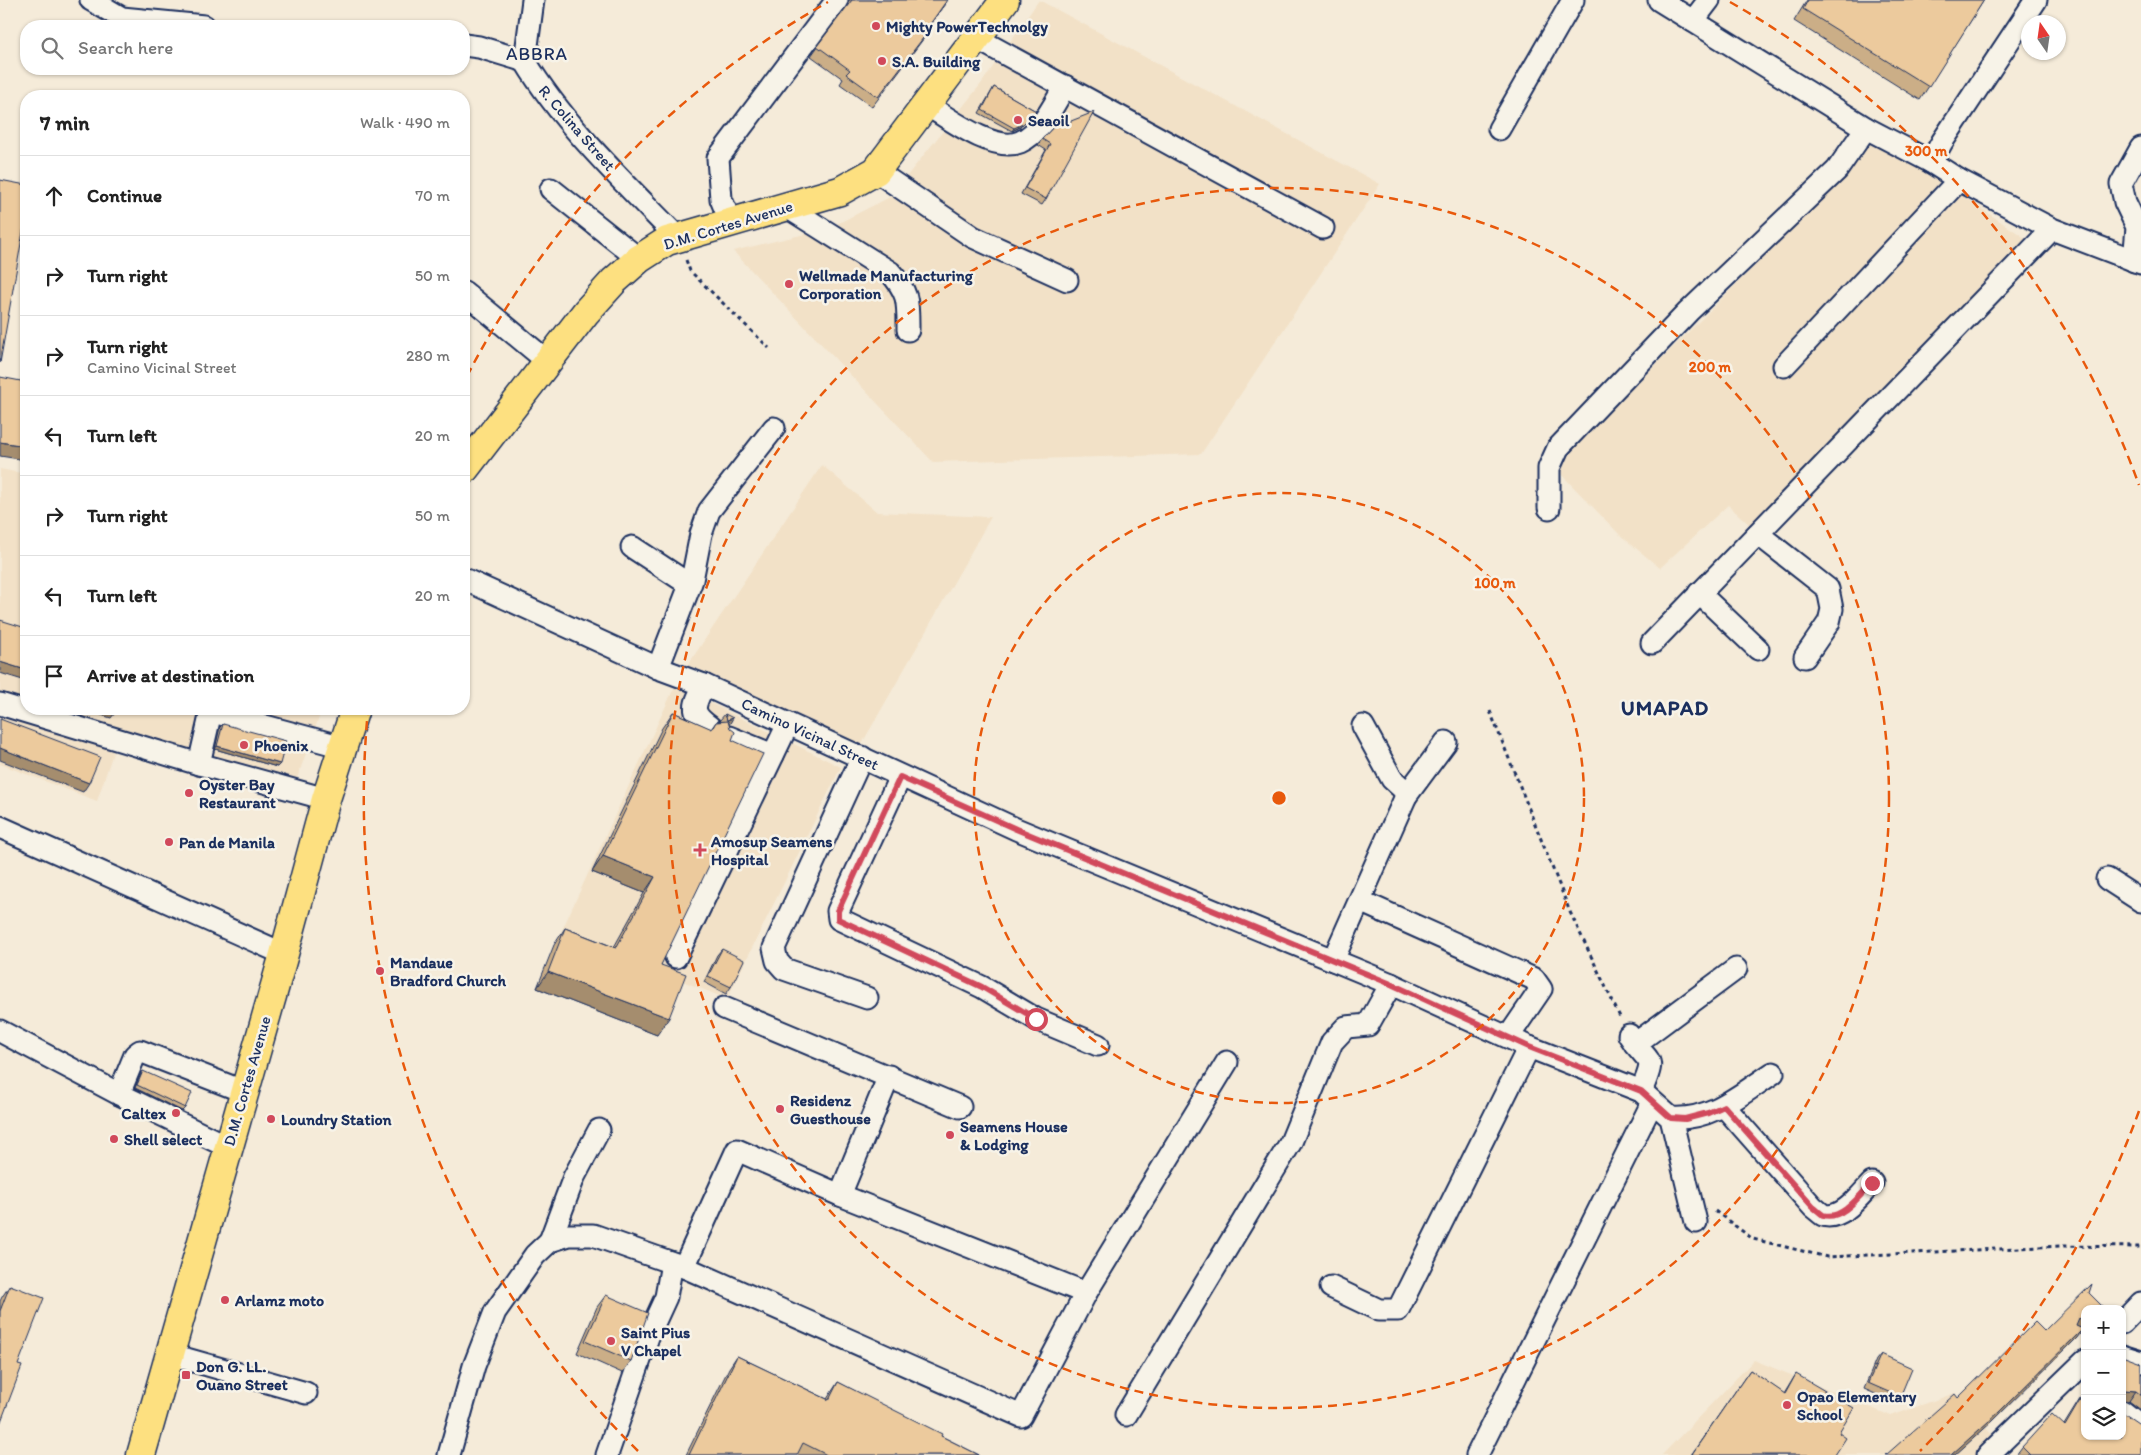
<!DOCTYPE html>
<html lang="en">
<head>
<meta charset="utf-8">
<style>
	body { margin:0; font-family:Itim,sans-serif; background:#f6f6f6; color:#222 }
	.controls { position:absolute; right:15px; bottom:15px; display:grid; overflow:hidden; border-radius:10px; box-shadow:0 1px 4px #0004 }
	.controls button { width:45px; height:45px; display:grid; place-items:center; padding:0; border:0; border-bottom:1px solid #e0e0e0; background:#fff; color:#222; font:25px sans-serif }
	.compass { position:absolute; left:2021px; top:15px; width:45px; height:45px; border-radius:50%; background:#fff; box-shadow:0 1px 4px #0004; rotate:347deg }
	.stop { position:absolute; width:15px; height:15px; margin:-11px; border:4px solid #d1495b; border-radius:50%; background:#fff }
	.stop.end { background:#d1495b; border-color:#fff; box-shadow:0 1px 5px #0008 }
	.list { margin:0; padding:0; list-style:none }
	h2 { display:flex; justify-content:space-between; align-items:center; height:65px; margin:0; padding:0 20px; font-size:21px }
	h2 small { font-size:16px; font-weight:400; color:#767676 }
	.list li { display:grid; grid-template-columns:32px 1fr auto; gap:15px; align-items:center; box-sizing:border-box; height:80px; padding:0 20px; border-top:1px solid #e0e0e0 }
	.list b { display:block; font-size:19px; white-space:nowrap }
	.list p { margin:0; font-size:16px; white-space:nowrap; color:#767676 }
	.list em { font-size:16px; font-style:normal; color:#767676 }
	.icon { flex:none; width:28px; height:28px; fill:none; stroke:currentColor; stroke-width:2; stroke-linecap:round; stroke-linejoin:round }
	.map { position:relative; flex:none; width:2141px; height:1455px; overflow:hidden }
	.search { position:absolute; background:#fff; box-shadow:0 1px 4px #0004; left:20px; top:20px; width:450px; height:55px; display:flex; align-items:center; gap:12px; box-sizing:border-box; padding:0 18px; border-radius:20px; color:#767676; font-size:19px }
	.panel { position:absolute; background:#fff; box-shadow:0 1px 4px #0004; left:20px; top:90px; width:450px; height:625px; border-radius:20px }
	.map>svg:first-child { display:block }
</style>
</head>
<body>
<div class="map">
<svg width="2141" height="1455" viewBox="0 0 2141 1455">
	<rect width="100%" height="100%" fill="#f5ebd9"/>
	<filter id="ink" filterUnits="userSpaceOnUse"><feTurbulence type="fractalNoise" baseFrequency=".02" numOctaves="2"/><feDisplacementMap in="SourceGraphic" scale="10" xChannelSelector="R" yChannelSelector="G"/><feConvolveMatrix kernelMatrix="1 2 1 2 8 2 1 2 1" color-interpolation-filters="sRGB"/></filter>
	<g filter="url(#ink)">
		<!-- built -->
		<g fill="#f2e1c7">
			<path d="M 1039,0 L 1380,184 L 1201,454 L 933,462 L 733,251 L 827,229 L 890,197 L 981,84 Z"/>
			<path d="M 1872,135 L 2031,242 L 1751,526 L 1728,505 L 1660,568 L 1620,535 L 1557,470 L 1571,449 L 1844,177 Z"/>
			<path d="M 822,465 L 877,512 L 991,517 L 856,754 L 681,675 Z"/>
			<path d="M 0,469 L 26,474 L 26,709 L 322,709 L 295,784 L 119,735 L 97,801 L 0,764 Z"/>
			<path d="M 675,686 L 841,767 L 727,999 L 561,932 Z"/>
			<path d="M 1754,1360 L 1891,1416 L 1955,1393 L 1994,1437 L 1976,1455 L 1662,1455 Z"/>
		</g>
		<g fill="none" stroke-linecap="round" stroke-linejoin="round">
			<!-- minor casing -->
			<g stroke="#1b2f5e" stroke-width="25">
				<g id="minor">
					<path d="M 91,0 L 122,18 L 204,26"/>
					<path d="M 1659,0 L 1866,128 L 1931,162 L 1959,180 L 2052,229 L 2141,263"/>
					<path d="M 1693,21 L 1709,0"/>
					<path d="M 976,38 L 1323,228"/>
					<path d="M 464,45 L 479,47 L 525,61 C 565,127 624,182 678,238"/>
					<path d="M 525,61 L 533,0"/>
					<path d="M 927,105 C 948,118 994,153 1020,142 C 1041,133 1054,104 1065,86"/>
					<path d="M 1499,129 L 1573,0"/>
					<path d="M 1931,162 L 1942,142 L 2036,0"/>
					<path d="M 876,171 L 973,237 L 1067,280"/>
					<path d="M 551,189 L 639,259"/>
					<path d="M 787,207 L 890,272 C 909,293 908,302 908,330"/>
					<path d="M 731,223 L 721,199 L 718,158 L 837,0"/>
					<path d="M 2134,261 L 2137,227 L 2125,202 L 2121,184 L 2141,148"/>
					<path d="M 464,292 L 547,361"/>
					<path d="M 1784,366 L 1959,180"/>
					<path d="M 1549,508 L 1549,468 L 1558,448 L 1688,312 L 1837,170 L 1866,128"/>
					<path d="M 1758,534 L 1828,589 L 1832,609 L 1829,622 L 1805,657"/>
					<path d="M 632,547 L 690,585"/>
					<path d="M 464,579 L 658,668 L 704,685 L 1016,829 L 1391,984 L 1529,1047 L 1641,1091 L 1671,1118 L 1696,1222"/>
					<path d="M 1699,593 L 1758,649"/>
					<path d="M 1652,643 L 2052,229"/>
					<path d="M 658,668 L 692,580 L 701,534 L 709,511 L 774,428"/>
					<path d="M 704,685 C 694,706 689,712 710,727"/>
					<path d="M 0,704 L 199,764 L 326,799"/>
					<path d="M 1363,726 L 1392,779 L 1403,789 L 1406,796"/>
					<path d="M 729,737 L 773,755"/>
					<path d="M 862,757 L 774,948 L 777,961 L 784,969 L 867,998"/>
					<path d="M 199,764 L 210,716 L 217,713 L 343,747"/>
					<path d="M 900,777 L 838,911 L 839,919 L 982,987 L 1036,1019 L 1098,1045"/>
					<path d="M 0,827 L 284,954"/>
					<path d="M 2107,879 L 2141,901"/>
					<path d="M 1360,901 L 1534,979 L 1541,989 L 1509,1036"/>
					<path d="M 676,957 L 788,724"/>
					<path d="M 1333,960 L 1406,796 L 1446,742"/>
					<path d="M 724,1008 L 960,1107"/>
					<path d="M 0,1031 L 119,1094 L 228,1147"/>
					<path d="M 1629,1035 C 1648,1066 1658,1053 1641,1091"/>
					<path d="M 1635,1044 L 1736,969"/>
					<path d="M 119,1094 L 135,1055 L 140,1051 L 245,1092"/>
					<path d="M 1724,1106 L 1813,1207 C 1816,1209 1820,1213 1823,1215 C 1842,1221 1861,1194 1872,1183"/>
					<path d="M 1671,1118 C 1711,1121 1741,1094 1773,1073"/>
					<path d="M 840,1195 L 889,1076"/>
					<path d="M 550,1241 L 574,1177 L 599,1130"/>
					<path d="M 684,1267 L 737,1150 L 840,1195 L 1086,1293"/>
					<path d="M 1331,1287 L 1379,1310 L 1398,1310 L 1529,1047"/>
					<path d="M 2122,1323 L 2141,1303"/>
					<path d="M 169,1354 L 306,1393"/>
					<path d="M 2122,1356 L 2141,1362"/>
					<path d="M 2122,1411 L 2141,1426"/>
					<path d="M 1126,1415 L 1291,1142 L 1332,1042 L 1346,1027 L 1368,1025 L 1391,984"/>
					<path d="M 449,1455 L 474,1366 L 495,1312 L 535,1255 L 550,1241 L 569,1235 L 593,1235 L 684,1267 L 1021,1416 L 1086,1293 L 1227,1062"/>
					<path d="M 607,1455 L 649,1334 L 666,1297 L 672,1263"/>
					<path d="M 1477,1455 L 1652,1103"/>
					<path d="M 1988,1455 L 2085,1361"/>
				</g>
			</g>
			<!-- highway casing -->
			<g stroke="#1b2f5e" stroke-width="31">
				<g id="highway">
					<path d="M 464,470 L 586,312 L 614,281 L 639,259 L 667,241 L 840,191 L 876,171 L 1005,0"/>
					<path d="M 141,1455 L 284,954 L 326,799 L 355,709"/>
				</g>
			</g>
			<!-- path -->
			<g stroke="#1b2f5e" stroke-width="3" stroke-dasharray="4 4" stroke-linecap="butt">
				<path d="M 686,260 L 690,271 L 769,348"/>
				<path d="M 1490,711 L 1570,912 L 1620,1017"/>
				<path d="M 1715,1211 L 1753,1239 L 1827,1257 L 2061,1246 L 2141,1247"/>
			</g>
			<!-- minor -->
			<use href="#minor" stroke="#f7f3e8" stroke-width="21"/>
			<!-- highway -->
			<use href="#highway" stroke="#fde080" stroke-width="28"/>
		</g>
		<!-- wall -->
		<g fill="#cbae87" stroke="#1b2f5e">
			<path d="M 849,0 L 948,0 L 928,27 L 930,29 L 924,38 L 872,107 L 840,84 L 843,79 L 811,56 L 847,6 Z"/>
			<path d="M 1807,0 L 1984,0 L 1920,100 L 1794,21 Z"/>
			<path d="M 994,87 L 1036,111 L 1020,127 L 1012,131 L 979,113 Z"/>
			<path d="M 1066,123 L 1046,199 L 1042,205 L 1021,194 L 1046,150 L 1038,145 L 1042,139 Z"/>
			<path d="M 673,712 L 711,729 L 716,722 L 721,721 L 720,720 L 725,714 L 729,725 L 732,740 L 661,965 L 657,1035 L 537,988 L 554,945 L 565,928 L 614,947 L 644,893 L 592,872 L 662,728 Z"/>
			<path d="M 223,724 L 277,767 L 215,749 L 220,727 Z"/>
			<path d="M 722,949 L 731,987 L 726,994 L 704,982 L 717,955 Z"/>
			<path d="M 143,1071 L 185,1108 L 182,1111 L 135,1088 L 141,1074 Z"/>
			<path d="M 10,1285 L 0,1424 L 0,1301 L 2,1297 Z"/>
			<path d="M 606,1295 L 631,1361 L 622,1373 L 577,1353 L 597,1307 Z"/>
			<path d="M 1881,1354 L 1900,1397 L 1896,1403 L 1864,1389 L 1876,1360 Z"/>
			<path d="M 737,1356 L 827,1399 L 838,1382 L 941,1436 L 979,1455 L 686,1455 L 729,1368 Z"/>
			<path d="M 2141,1363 L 2141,1410 L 2129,1401 Z"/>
			<path d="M 1750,1370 L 1784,1394 L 1796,1374 L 1839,1433 L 1835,1455 L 1691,1455 Z"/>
			<path d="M 2085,1391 L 2085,1436 L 2141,1455 L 2016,1455 L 2022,1447 L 2064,1425 Z"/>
		</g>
		<!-- shaded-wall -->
		<g fill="#a58d6e" stroke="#1b2f5e">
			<path d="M 1036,111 L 1020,127 L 1012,131 L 1014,128 Z"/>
			<path d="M 0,442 L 26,446 L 26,460 L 0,456 Z"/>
			<path d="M 0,662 L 26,670 L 26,681 L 0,673 Z"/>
			<path d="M 82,709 L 118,709 L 111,718 Z"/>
			<path d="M 733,718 L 729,725 L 727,720 Z"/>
			<path d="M 217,746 L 280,764 L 277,767 L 215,749 Z"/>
			<path d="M 0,748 L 89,783 L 83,792 L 0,760 Z"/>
			<path d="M 603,856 L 655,877 L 644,893 L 592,872 Z"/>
			<path d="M 548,972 L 669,1018 L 657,1035 L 537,988 Z"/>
			<path d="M 2079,1319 L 2085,1321 L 2085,1332 L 2082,1331 L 2077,1338 L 1993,1421 L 1955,1455 L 1951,1455 L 2072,1329 Z"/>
			<path d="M 2125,1390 L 2136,1391 L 2129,1401 L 2122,1400 L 2122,1392 Z"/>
		</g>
		<!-- building -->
		<g fill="#ecca9d" stroke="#1b2f5e">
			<path d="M 852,0 L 947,0 L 928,27 L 930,29 L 878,97 L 846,74 L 850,70 L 817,46 Z"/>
			<path d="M 1808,0 L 1984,0 L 1929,87 L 1803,9 Z"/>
			<path d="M 994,87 L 1036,111 L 1023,124 L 1014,128 L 982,110 Z"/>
			<path d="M 1094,112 L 1046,199 L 1025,188 L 1050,144 L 1042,139 L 1060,120 L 1066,123 Z"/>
			<path d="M 0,180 L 26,185 L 26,215 L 0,363 Z"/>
			<path d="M 0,377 L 26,382 L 26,446 L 0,442 Z"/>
			<path d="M 0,620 L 26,628 L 26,670 L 0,662 Z"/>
			<path d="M 673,712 L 712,729 L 716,722 L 728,721 L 730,728 L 735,732 L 732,740 L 763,754 L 661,965 L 686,974 L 669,1018 L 548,972 L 565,928 L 616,948 L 655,877 L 603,856 Z"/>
			<path d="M 725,714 L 733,718 L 727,720 Z"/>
			<path d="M 0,719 L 100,757 L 89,783 L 0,748 Z"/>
			<path d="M 223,724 L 286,741 L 280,764 L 217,746 Z"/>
			<path d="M 722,949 L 744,960 L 731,987 L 708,976 Z"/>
			<path d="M 143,1071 L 192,1093 L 185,1108 L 137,1085 Z"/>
			<path d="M 2092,1284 L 2089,1293 L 2105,1309 L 2085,1309 L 2085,1321 L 2079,1319 L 2076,1326 L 2083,1329 L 1999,1412 L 1951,1455 L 1886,1455 L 1955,1394 L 1958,1398 L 2035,1322 L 2044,1331 Z"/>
			<path d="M 10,1285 L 44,1298 L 18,1365 L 22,1366 L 0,1424 L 0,1311 Z"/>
			<path d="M 606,1295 L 648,1313 L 631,1361 L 585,1341 Z"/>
			<path d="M 1881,1354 L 1912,1368 L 1900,1397 L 1868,1383 Z"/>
			<path d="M 737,1356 L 829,1400 L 838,1382 L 942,1434 L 941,1436 L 979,1455 L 827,1455 L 803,1443 L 797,1455 L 689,1455 Z"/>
			<path d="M 2122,1356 L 2141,1363 L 2141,1395 L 2136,1391 L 2125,1390 L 2122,1392 Z"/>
			<path d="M 1750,1370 L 1785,1394 L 1796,1374 L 1854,1408 L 1839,1433 L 1846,1438 L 1835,1455 L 1694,1455 L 1692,1454 Z"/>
			<path d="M 2085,1392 L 2085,1436 L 2122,1436 L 2122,1412 L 2141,1425 L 2141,1455 L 2030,1455 L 2022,1447 L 2052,1414 L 2065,1426 Z"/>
		</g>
	</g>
	<g fill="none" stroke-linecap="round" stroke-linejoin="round" filter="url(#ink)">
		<!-- route -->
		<path stroke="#d1495b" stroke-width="6" d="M 1036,1019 L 982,987 L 838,919 L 838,911 L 900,777 L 1016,829 L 1391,984 L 1529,1047 L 1641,1091 L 1671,1118 L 1685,1119 L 1708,1113 L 1724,1106 L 1813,1207 C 1816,1209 1820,1213 1823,1215 C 1842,1221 1861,1194 1872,1183"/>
	</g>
	<!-- distance rings -->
	<g fill="none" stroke="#e8590c" stroke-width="2.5" stroke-dasharray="9 6">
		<circle cx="1279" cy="798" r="305"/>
		<circle cx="1279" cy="798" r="610"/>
		<path d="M2139 1111A915 915 0 0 1 1920 1451M638 1451A915 915 0 0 1 368 710M467 376A915 915 0 0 1 828 2M1730 2A915 915 0 0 1 2139 485"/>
	</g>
	<!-- markers -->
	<g fill="#d1495b" stroke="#f7f3e8" stroke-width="2">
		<circle cx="876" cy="26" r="5"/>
		<circle cx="882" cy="61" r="5"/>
		<circle cx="1018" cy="120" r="5"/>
		<circle cx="789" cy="284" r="5"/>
		<circle cx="244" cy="745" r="5"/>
		<circle cx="189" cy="793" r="5"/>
		<circle cx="169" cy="842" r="5"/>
		<path d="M697.5 842.5h5v5h5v5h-5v5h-5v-5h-5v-5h5z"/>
		<circle cx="380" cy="971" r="5"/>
		<circle cx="780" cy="1109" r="5"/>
		<circle cx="176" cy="1113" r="5"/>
		<circle cx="271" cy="1119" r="5"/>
		<circle cx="950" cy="1135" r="5"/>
		<circle cx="114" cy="1139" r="5"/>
		<circle cx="225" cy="1300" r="5"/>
		<circle cx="611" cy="1341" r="5"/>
		<rect x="181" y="1370" width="10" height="10" rx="2.5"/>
		<circle cx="1787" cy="1405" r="5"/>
	</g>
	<g text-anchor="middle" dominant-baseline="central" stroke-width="5" stroke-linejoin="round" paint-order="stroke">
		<!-- poi labels -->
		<g font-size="16" font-weight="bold" fill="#1b2f5e" stroke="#f7f3e8" text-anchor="start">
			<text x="886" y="26">Mighty PowerTechnolgy</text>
			<text x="892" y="61">S.A. Building</text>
			<text x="1028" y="120">Seaoil</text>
			<text x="799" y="275">Wellmade Manufacturing<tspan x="799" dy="18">Corporation</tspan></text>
			<text x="254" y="745">Phoenix</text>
			<text x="199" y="784">Oyster Bay<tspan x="199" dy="18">Restaurant</tspan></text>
			<text x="711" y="841">Amosup Seamens<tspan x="711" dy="18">Hospital</tspan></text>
			<text x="179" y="842">Pan de Manila</text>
			<text x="390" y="962">Mandaue<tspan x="390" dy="18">Bradford Church</tspan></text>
			<text x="790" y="1100">Residenz<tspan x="790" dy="18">Guesthouse</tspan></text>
			<text x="166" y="1113" text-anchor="end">Caltex</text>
			<text x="281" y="1119">Loundry Station</text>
			<text x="960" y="1126">Seamens House<tspan x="960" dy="18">&amp; Lodging</tspan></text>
			<text x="124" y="1139">Shell select</text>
			<text x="235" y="1300">Arlamz moto</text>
			<text x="621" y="1332">Saint Pius<tspan x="621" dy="18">V Chapel</tspan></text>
			<text x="196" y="1366">Don G. LL.<tspan x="196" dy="18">Ouano Street</tspan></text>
			<text x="1797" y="1396">Opao Elementary<tspan x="1797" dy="18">School</tspan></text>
		</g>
		<!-- street labels -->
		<g font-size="16" fill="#1b2f5e" stroke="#f7f3e8">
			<text transform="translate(577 128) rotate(49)">R. Colina Street</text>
			<text transform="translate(728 225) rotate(-17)">D.M. Cortes Avenue</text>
			<text transform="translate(810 734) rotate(25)">Camino Vicinal Street</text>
			<text transform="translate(247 1081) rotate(-74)">D.M. Cortes Avenue</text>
		</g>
		<!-- neighbourhood labels -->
		<g font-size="18" letter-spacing="1" fill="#1b2f5e" stroke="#f7f3e8">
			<text x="537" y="54">ABBRA</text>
		</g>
		<!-- district labels -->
		<g font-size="21" font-weight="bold" letter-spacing="1" fill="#1b2f5e" stroke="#f7f3e8">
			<text x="1665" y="707">UMAPAD</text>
		</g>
	</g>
	<circle cx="1279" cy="798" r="8" fill="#e8590c" stroke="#f7f3e8" stroke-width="2.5"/>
	<g font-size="15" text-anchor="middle" font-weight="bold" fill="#e8590c" stroke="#f7f3e8" stroke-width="5" stroke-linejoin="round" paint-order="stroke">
		<text x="1926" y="156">300 m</text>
		<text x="1710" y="372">200 m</text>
		<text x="1495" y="588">100 m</text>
	</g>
</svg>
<div class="controls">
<button>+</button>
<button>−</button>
<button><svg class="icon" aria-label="layers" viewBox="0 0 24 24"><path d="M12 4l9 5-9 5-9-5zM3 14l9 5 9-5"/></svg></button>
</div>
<svg class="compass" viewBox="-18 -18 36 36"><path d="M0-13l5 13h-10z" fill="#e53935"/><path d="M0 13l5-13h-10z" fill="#767676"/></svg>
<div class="stop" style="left:1036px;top:1019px"></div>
<div class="stop end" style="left:1872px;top:1183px"></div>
<div class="search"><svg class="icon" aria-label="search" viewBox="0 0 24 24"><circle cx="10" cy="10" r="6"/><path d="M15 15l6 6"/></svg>Search here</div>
<section class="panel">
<h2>7 min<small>Walk · 490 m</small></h2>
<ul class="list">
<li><svg class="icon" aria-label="ahead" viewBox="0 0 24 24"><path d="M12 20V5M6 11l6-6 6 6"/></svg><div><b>Continue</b></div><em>70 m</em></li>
<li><svg class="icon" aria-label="right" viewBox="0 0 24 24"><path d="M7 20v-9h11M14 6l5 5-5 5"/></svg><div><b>Turn right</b></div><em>50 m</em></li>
<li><svg class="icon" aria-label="right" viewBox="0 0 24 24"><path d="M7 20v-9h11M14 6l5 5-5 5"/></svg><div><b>Turn right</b><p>Camino Vicinal Street</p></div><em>280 m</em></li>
<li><svg class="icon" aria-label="left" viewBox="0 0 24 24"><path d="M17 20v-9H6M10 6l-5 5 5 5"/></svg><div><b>Turn left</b></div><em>20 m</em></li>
<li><svg class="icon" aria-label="right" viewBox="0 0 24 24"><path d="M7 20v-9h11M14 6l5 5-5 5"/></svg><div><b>Turn right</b></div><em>50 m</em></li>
<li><svg class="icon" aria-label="left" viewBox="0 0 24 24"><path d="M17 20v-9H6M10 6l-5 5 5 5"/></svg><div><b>Turn left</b></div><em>20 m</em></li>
<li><svg class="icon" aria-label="arrive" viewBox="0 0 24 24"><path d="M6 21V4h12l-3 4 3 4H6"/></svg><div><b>Arrive at destination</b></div></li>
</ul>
</section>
</div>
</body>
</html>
